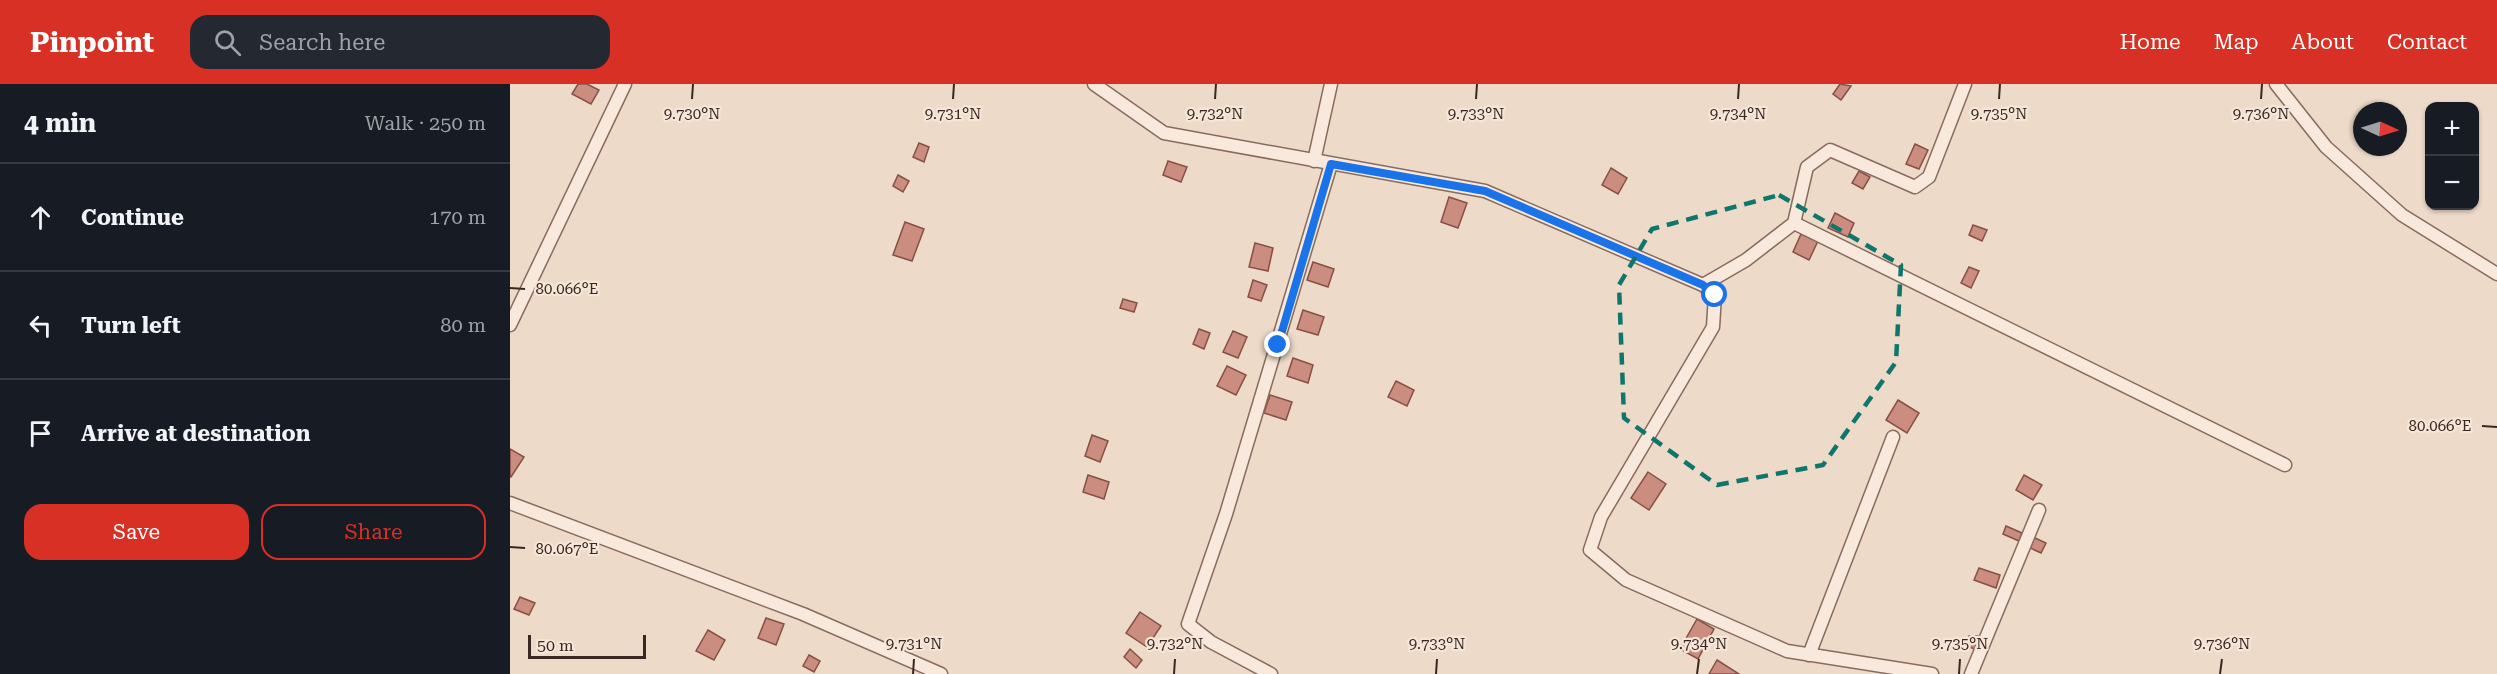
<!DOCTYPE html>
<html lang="en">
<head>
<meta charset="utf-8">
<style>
	body { margin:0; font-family:"Roboto Serif",serif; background:#242831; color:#f1f3f6 }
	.controls { position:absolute; right:18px; top:18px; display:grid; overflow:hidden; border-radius:12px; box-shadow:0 2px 4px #0004 }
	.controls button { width:54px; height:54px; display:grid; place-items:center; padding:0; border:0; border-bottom:2px solid #363941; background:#171b24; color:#f1f3f6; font:30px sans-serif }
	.compass { position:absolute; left:1843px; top:18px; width:54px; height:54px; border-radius:50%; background:#171b24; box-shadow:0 2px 4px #0004; rotate:94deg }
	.scale { position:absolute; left:18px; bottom:15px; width:118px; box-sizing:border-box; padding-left:6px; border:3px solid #3a2721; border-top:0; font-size:16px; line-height:21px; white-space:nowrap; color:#3a2721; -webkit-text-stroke:4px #f5e6d8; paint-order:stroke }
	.stop { position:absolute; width:18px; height:18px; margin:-14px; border:4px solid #1a73e8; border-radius:50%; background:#fff }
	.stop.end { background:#1a73e8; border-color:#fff; box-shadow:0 2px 6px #0008 }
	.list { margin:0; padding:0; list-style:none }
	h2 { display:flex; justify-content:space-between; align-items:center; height:78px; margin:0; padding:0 24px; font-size:26px }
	h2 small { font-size:20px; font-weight:400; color:#9ea1a6 }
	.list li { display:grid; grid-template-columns:39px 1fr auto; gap:18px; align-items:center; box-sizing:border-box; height:108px; padding:0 24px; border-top:2px solid #363941 }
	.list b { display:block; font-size:22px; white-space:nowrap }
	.list em { font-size:20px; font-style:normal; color:#9ea1a6 }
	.actions { display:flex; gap:12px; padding:18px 24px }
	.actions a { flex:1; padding:14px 0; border:2px solid #d93025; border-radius:18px; text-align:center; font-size:21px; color:#d93025 }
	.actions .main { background:#d93025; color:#fff }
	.icon { flex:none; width:33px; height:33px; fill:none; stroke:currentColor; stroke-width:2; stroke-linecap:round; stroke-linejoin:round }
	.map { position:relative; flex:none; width:1987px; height:590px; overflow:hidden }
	header { display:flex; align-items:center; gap:36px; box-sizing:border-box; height:84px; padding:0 30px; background:#d93025; color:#fff }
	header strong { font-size:28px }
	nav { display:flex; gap:33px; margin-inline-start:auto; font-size:21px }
	.search { width:420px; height:54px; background:#242831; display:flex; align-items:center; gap:15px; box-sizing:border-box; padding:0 21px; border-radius:18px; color:#9ea1a6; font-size:22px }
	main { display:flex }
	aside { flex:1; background:#171b24 }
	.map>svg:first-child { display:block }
</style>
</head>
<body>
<header>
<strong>Pinpoint</strong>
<div class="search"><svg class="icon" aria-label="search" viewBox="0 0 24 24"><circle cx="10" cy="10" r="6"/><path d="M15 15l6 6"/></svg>Search here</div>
<nav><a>Home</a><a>Map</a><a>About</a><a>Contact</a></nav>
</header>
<main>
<aside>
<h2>4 min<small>Walk · 250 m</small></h2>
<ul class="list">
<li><svg class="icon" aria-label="ahead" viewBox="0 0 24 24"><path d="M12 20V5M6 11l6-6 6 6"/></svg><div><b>Continue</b></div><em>170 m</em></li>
<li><svg class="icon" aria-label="left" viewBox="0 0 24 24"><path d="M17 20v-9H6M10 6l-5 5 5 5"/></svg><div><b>Turn left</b></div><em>80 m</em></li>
<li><svg class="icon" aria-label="arrive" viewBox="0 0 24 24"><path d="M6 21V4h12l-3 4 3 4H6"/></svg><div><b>Arrive at destination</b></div></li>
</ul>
<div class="actions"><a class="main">Save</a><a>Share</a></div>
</aside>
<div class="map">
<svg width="1987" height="590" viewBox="0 0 1987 590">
	<rect width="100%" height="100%" fill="#eddac9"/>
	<!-- building -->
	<g fill="#ca8d80" stroke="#884f44" stroke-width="1.5">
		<path d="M 68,0 L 77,0 L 89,6 L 81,20 L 62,10 Z"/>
		<path d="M 1330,0 L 1341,2 L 1331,16 L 1323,10 Z"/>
		<path d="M 409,59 L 419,63 L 414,78 L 403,73 Z"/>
		<path d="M 1405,60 L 1418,66 L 1409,85 L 1396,80 Z"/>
		<path d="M 658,77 L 677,83 L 671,98 L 653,91 Z"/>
		<path d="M 1101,84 L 1117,94 L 1108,110 L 1092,101 Z"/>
		<path d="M 1349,87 L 1360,93 L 1353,105 L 1342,99 Z"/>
		<path d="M 388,91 L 399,97 L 393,108 L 383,102 Z"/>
		<path d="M 939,113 L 957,119 L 948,144 L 931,138 Z"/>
		<path d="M 1325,129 L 1344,139 L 1338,153 L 1318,144 Z"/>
		<path d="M 395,138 L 414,145 L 402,177 L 383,171 Z"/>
		<path d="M 1463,141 L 1477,146 L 1472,157 L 1459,151 Z"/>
		<path d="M 1291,150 L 1308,157 L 1299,176 L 1283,168 Z"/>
		<path d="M 745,159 L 763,164 L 758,187 L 739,183 Z"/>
		<path d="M 803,178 L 824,185 L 818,203 L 797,196 Z"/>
		<path d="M 1459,183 L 1469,187 L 1461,204 L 1451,199 Z"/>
		<path d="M 743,196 L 757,201 L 751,217 L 738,213 Z"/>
		<path d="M 613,215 L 627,219 L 624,228 L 610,224 Z"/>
		<path d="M 793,226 L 814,233 L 808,251 L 787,245 Z"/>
		<path d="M 689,245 L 700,249 L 694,265 L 683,260 Z"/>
		<path d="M 723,247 L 737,253 L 728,274 L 713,268 Z"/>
		<path d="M 783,274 L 803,281 L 798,299 L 777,292 Z"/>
		<path d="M 717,282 L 736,291 L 726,311 L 707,302 Z"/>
		<path d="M 886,297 L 904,306 L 897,322 L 878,313 Z"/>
		<path d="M 760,311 L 782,318 L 776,336 L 754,329 Z"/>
		<path d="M 1388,316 L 1409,329 L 1397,349 L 1376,336 Z"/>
		<path d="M 582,351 L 598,357 L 590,378 L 575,372 Z"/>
		<path d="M 0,365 L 14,373 L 1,393 L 0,393 Z"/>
		<path d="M 1138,388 L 1156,400 L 1139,426 L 1121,414 Z"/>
		<path d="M 578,391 L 599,398 L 594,415 L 573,408 Z"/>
		<path d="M 1514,391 L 1532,401 L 1523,416 L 1506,406 Z"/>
		<path d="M 1496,442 L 1512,449 L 1509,457 L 1493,450 Z"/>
		<path d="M 1523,453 L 1536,459 L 1531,469 L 1518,463 Z"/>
		<path d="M 1469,484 L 1490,491 L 1486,504 L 1464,496 Z"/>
		<path d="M 10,513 L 25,519 L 19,531 L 4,525 Z"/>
		<path d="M 630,528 L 651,542 L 637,563 L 616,549 Z"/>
		<path d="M 256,534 L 274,540 L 266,561 L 248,554 Z"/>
		<path d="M 1187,535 L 1204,545 L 1188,575 L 1170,565 Z"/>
		<path d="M 198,546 L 215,556 L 204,576 L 186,567 Z"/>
		<path d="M 1459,552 L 1469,552 L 1465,565 L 1456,562 Z"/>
		<path d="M 620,565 L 632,576 L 626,584 L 614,573 Z"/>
		<path d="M 299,571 L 310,577 L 304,588 L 293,582 Z"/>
		<path d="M 1207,576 L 1229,590 L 1199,590 Z"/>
	</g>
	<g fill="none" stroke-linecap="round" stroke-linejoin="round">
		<!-- street casing -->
		<g stroke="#896b5e" stroke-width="15">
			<g id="street">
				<path d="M 584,0 L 654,49 L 975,107 L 1193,201 L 1205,211 L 1203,243 L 1091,433 L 1080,466 L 1116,496 L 1277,567 L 1422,590"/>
				<path d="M 1766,0 L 1816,63 L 1892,131 L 1987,190"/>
				<path d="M 804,77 L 821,0"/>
				<path d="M 1284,139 L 1775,381"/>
				<path d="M 1193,201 L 1236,176 L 1284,139 L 1297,83 L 1320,66 L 1405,103 L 1419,93 L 1455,0"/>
				<path d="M 0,241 L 115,0"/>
				<path d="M 0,419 L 293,530 L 431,590"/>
				<path d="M 1299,571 L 1383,353"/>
				<path d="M 761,590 L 701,558 L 678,540 L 716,430 L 821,80"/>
				<path d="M 1461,590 L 1529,426"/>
			</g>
		</g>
		<!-- street -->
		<use href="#street" stroke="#f8e9dc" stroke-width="12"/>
	</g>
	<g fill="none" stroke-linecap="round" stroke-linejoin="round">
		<!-- route -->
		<path stroke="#1a73e8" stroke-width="8" d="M 768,261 L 821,80 L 975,107 L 1193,201 L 1205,211"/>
	</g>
	<!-- marked area -->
	<path fill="none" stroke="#0f766e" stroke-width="4.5" stroke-dasharray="12 8" stroke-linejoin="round" d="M 1269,111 L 1391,181 L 1386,278 L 1313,381 L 1207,401 L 1114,334 L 1109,201 L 1142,145 Z"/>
	<!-- ticks -->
	<path fill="none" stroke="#3a2721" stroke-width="2" d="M 182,15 L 183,0M 443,15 L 444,0M 705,15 L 706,0M 966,15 L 967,0M 1228,15 L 1229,0M 1489,15 L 1490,0M 1751,15 L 1752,0M 0,204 L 15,205M 1972,342 L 1987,343M 0,463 L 15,464M 403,590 L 404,575M 664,590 L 665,575M 926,590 L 927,575M 1187,590 L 1189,575M 1449,590 L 1450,575M 1710,590 L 1712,575"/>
	<g font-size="15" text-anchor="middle" fill="#3a2721" stroke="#f5e6d8" stroke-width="4.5" stroke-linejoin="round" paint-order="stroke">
		<text x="182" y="35">9.730°N</text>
		<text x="443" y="35">9.731°N</text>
		<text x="705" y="35">9.732°N</text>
		<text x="966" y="35">9.733°N</text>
		<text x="1228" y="35">9.734°N</text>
		<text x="1489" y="35">9.735°N</text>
		<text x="1751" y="35">9.736°N</text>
		<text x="57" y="210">80.066°E</text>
		<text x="1930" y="347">80.066°E</text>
		<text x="57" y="470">80.067°E</text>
		<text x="404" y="565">9.731°N</text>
		<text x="665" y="565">9.732°N</text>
		<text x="927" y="565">9.733°N</text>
		<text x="1189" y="565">9.734°N</text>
		<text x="1450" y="565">9.735°N</text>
		<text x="1712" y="565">9.736°N</text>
	</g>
</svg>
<div class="controls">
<button>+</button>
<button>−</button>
</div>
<svg class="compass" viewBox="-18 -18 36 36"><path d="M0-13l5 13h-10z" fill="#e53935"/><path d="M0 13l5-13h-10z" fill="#9ea1a6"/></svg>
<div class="scale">50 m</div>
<div class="stop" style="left:1205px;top:211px"></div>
<div class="stop end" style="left:768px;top:261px"></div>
</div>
</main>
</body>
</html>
